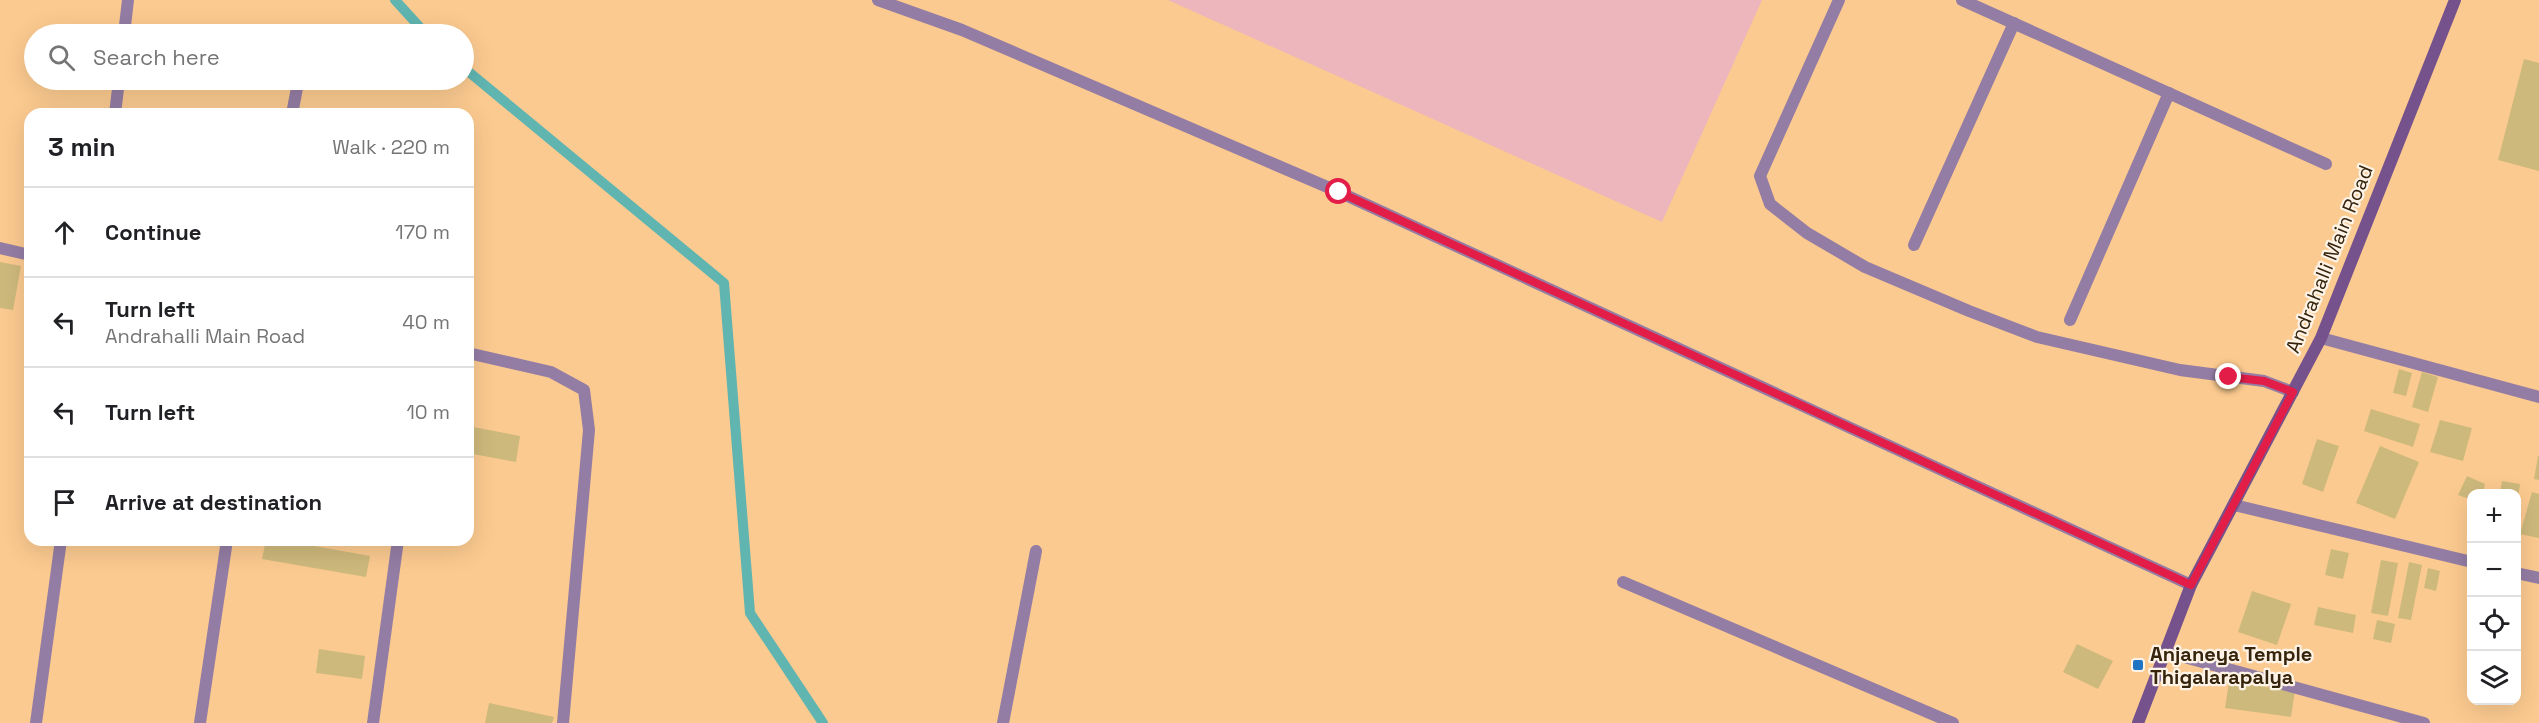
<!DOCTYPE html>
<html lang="en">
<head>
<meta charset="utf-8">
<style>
	body { margin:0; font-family:"Space Grotesk",sans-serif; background:#f2f2f2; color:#202124 }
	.controls { position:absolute; right:18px; bottom:18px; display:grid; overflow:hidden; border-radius:12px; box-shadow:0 6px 24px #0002 }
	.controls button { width:54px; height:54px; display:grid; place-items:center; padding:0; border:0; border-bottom:2px solid #e0e0e0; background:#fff; color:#202124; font:30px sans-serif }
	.stop { position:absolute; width:18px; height:18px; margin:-14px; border:4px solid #e11d48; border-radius:50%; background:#fff }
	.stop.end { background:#e11d48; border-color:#fff; box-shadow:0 2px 6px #0008 }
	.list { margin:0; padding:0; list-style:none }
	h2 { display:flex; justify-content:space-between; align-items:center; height:78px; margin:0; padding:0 24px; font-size:26px }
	h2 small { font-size:20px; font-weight:400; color:#757577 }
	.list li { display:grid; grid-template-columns:39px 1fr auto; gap:18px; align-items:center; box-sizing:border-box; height:90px; padding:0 24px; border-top:2px solid #e0e0e0 }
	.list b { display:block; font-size:22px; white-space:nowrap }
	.list p { margin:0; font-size:20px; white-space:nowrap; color:#757577 }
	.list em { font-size:20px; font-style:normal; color:#757577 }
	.icon { flex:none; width:33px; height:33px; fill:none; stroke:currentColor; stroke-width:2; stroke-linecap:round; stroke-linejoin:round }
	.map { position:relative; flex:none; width:2539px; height:723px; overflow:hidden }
	.search { position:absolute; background:#fff; box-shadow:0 6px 24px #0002; left:24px; top:24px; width:450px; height:66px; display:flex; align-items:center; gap:15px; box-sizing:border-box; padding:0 21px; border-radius:33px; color:#757577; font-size:22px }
	.panel { position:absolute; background:#fff; box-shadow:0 6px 24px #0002; left:24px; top:108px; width:450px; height:438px; border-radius:18px }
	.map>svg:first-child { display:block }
</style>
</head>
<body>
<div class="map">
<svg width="2539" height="723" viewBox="0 0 2539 723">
	<rect width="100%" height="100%" fill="#fbca90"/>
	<!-- green -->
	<path fill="#ecb6bc" d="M 1168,0 L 1762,0 L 1662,222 Z"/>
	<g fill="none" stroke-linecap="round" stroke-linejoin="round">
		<!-- stream -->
		<g stroke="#60b5b1" stroke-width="10">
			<path d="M 395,0 L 426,34"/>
			<path d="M 464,68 L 724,283 L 750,613 L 823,723"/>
		</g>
	</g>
	<!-- building -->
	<g fill="#ceb97c">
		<path d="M 2524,59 L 2539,63 L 2539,171 L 2498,160 Z"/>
		<path d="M 0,262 L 21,266 L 13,310 L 0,308 Z"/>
		<path d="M 2399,369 L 2412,373 L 2406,396 L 2393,393 Z"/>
		<path d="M 2422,372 L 2438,377 L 2428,412 L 2412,407 Z"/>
		<path d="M 2371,409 L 2420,424 L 2413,447 L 2364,431 Z"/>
		<path d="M 2440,420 L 2472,428 L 2463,461 L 2430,452 Z"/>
		<path d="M 468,426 L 520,436 L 516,462 L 468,453 Z"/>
		<path d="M 2317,439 L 2339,446 L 2323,492 L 2302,484 Z"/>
		<path d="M 2380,446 L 2419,462 L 2395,519 L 2356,503 Z"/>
		<path d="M 2538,456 L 2539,456 L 2539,480 L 2534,479 Z"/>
		<path d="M 2467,476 L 2485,484 L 2482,494 L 2472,494 L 2472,500 L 2458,495 Z"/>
		<path d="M 2502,481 L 2520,484 L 2518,499 L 2516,494 L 2500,494 Z"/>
		<path d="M 2532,492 L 2539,494 L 2539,538 L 2520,534 Z"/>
		<path d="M 266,540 L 281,540 L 370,556 L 366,577 L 262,559 Z"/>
		<path d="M 2331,549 L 2349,553 L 2343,579 L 2325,575 Z"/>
		<path d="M 2381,560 L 2398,563 L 2388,616 L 2371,613 Z"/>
		<path d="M 2409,562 L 2422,565 L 2411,620 L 2398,618 Z"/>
		<path d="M 2428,568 L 2440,571 L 2436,591 L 2424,588 Z"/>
		<path d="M 2516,582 L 2521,583 L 2517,597 L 2516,597 Z"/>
		<path d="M 2252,591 L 2291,604 L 2277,645 L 2238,632 Z"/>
		<path d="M 2318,607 L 2356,615 L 2353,633 L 2314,625 Z"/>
		<path d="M 2471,613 L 2472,613 L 2472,629 L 2467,627 Z"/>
		<path d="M 2377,620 L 2395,624 L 2391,643 L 2373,639 Z"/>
		<path d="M 2077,644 L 2113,661 L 2098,689 L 2063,672 Z"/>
		<path d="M 319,649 L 365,656 L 362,679 L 316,673 Z"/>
		<path d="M 2229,682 L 2295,691 L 2291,717 L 2225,708 Z"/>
		<path d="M 489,703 L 554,717 L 552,723 L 485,723 Z"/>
	</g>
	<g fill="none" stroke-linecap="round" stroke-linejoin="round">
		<!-- lane -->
		<g stroke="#947da4" stroke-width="12">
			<path d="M 1839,0 L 1760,176 L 1770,204 L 1807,233 L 1865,267 L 1969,311 L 2037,337 L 2180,370 L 2264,381 L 2293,392"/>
			<path d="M 1962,0 L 2326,164"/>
			<path d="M 1914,245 L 2014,23"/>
			<path d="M 2070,320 L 2169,93"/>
		</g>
		<!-- street -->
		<g stroke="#947da4" stroke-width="12">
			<path d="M 878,0 L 962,30 L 1339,192 L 2191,585"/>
			<path d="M 124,34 L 128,0"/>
			<path d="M 115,114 L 119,80"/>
			<path d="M 292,114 L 297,88"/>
			<path d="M 0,248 L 30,255"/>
			<path d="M 2321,338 L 2539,397"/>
			<path d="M 468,353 L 551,372 L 584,390 L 589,430 L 563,723"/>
			<path d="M 2234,505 L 2472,562"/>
			<path d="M 2516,573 L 2539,578"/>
			<path d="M 1623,582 L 1953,723"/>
			<path d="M 2166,652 L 2424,723"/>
			<path d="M 36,723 L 61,540"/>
			<path d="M 200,723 L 227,540"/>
			<path d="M 373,723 L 398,540"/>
			<path d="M 1003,723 L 1036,551"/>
		</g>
		<!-- secondary -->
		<path stroke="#75528c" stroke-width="12" d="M 2138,723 L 2191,585 L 2321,338 L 2455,0"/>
	</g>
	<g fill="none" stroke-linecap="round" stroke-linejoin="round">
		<!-- route -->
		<path stroke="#e11d48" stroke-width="8" d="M 1339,192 L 2191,585 L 2293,392 L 2264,381 L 2229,377"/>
	</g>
	<!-- markers -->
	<rect fill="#2074c2" stroke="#fdf3e7" stroke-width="2" x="2132" y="659" width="12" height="12" rx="3"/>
	<g text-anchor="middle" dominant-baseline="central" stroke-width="4.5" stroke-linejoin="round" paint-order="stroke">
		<!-- street labels -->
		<g font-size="20" fill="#37240c" stroke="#fdf3e7">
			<text transform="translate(2329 259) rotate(-68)">Andrahalli Main Road</text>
		</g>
		<!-- poi labels -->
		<g font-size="20" font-weight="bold" fill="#37240c" stroke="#fdf3e7" text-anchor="start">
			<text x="2150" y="654">Anjaneya Temple<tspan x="2150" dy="23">Thigalarapalya</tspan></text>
		</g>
	</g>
</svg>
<div class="controls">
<button>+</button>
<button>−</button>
<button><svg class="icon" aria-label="locate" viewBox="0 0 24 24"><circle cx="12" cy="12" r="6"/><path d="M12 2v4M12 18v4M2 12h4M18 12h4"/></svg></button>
<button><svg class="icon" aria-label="layers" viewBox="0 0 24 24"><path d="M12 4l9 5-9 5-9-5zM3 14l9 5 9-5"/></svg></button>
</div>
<div class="stop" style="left:1339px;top:192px"></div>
<div class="stop end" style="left:2229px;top:377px"></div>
<div class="search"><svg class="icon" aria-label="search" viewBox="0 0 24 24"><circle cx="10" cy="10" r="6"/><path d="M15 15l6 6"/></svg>Search here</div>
<section class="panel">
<h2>3 min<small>Walk · 220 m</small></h2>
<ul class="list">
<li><svg class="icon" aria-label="ahead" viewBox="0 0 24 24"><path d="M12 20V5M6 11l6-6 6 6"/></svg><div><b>Continue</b></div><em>170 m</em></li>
<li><svg class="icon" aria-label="left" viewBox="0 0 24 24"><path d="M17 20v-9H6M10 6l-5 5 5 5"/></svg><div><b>Turn left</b><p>Andrahalli Main Road</p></div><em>40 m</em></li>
<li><svg class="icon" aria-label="left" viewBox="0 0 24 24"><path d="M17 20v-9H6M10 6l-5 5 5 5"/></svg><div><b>Turn left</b></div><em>10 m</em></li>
<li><svg class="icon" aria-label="arrive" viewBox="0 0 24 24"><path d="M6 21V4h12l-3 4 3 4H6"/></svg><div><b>Arrive at destination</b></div></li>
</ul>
</section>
</div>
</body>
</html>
